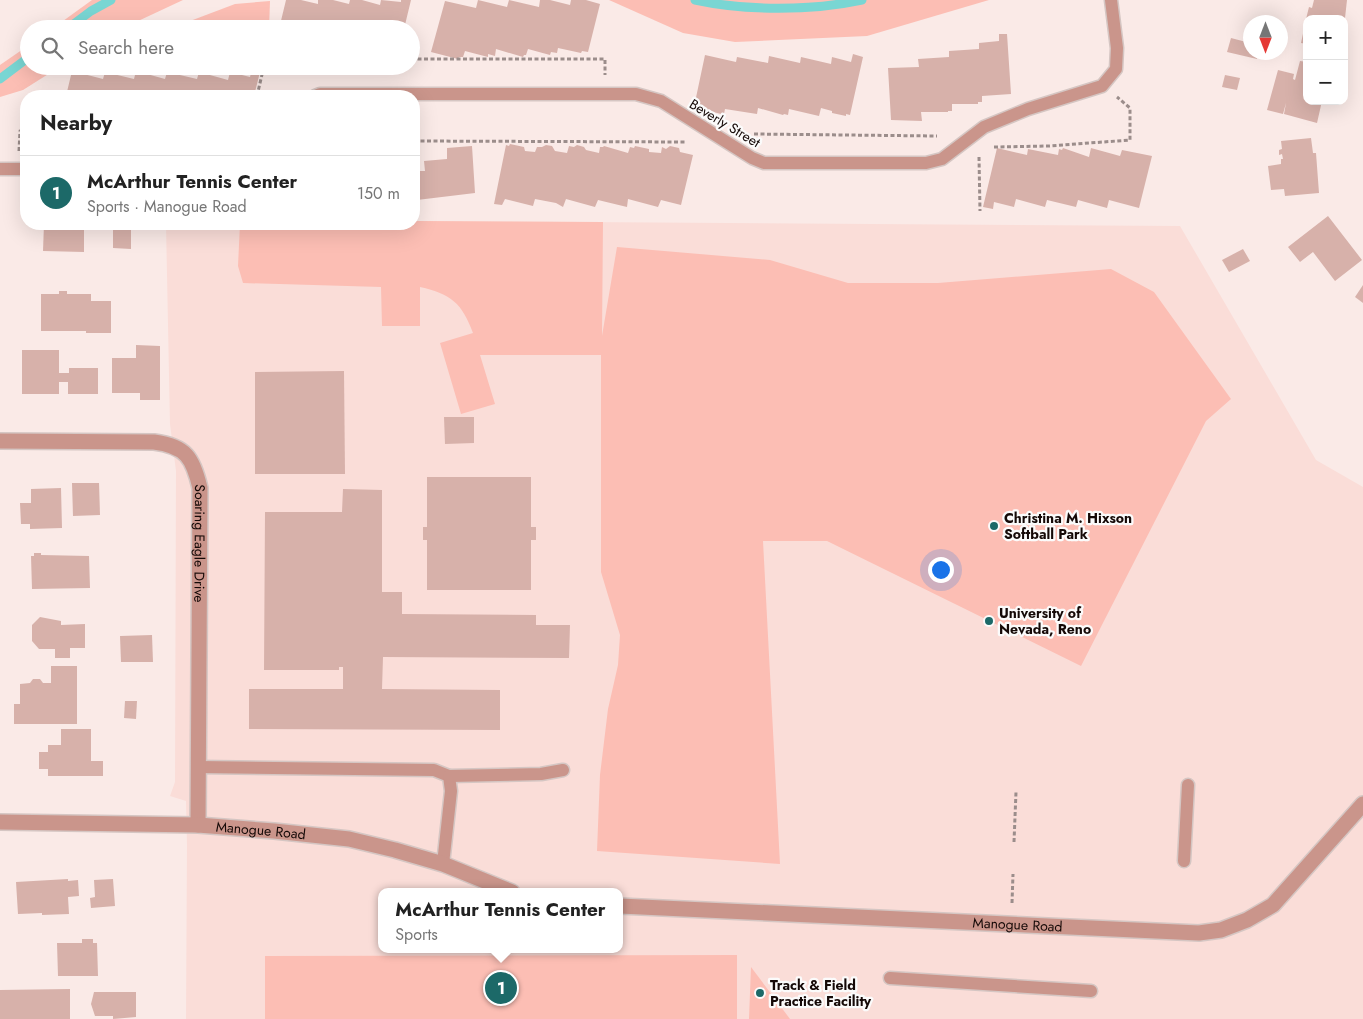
<!DOCTYPE html>
<html lang="en">
<head>
<meta charset="utf-8">
<style>
	body { margin:0; font-family:Jost,sans-serif; background:#f6f6f6; color:#222 }
	.controls { position:absolute; right:15px; top:15px; display:grid; overflow:hidden; border-radius:10px; box-shadow:0 5px 20px #0002 }
	.controls button { width:45px; height:45px; display:grid; place-items:center; padding:0; border:0; border-bottom:1px solid #e0e0e0; background:#fff; color:#222; font:25px sans-serif }
	.compass { position:absolute; left:1243px; top:15px; width:45px; height:45px; border-radius:50%; background:#fff; box-shadow:0 5px 20px #0002; rotate:180deg }
	.you { position:absolute; left:940px; top:569px; width:18px; height:18px; margin:-12px; border:4px solid #fff; border-radius:50%; background:#1a73e8; box-shadow:0 0 0 8px #1a73e833 }
	.badge { display:grid; place-items:center; width:32px; height:32px; border-radius:50%; background:#1c6968; color:#fff; font-size:16px; font-weight:700 }
	.pin { position:absolute; translate:-50% -50%; border:2px solid #fff; box-shadow:0 1px 5px #0006 }
	.popup { position:absolute; left:378px; top:888px; width:245px; height:65px; box-sizing:border-box; display:grid; place-content:center; border-radius:10px; background:#fff; filter:drop-shadow(0 1px 4px #0005); font-size:16px; white-space:nowrap; color:#767676 }
	.popup b { font-size:19px; color:#222 }
	.popup::after { content:''; position:absolute; left:50%; top:100%; margin-left:-10px; border:10px solid transparent; border-top-color:#fff }
	.list { margin:0; padding:0; list-style:none }
	h2 { display:flex; justify-content:space-between; align-items:center; height:65px; margin:0; padding:0 20px; font-size:21px }
	h2 small { font-size:16px; font-weight:400; color:#767676 }
	.list li { display:grid; grid-template-columns:32px 1fr auto; gap:15px; align-items:center; box-sizing:border-box; height:75px; padding:0 20px; border-top:1px solid #e0e0e0 }
	.list b { display:block; font-size:19px; white-space:nowrap }
	.list p { margin:0; font-size:16px; white-space:nowrap; color:#767676 }
	.list em { font-size:16px; font-style:normal; color:#767676 }
	.icon { flex:none; width:28px; height:28px; fill:none; stroke:currentColor; stroke-width:2; stroke-linecap:round; stroke-linejoin:round }
	.map { position:relative; flex:none; width:1363px; height:1019px; overflow:hidden }
	.search { position:absolute; background:#fff; box-shadow:0 5px 20px #0002; left:20px; top:20px; width:400px; height:55px; display:flex; align-items:center; gap:12px; box-sizing:border-box; padding:0 18px; border-radius:28px; color:#767676; font-size:19px }
	.panel { position:absolute; background:#fff; box-shadow:0 5px 20px #0002; left:20px; top:90px; width:400px; height:140px; border-radius:20px }
	.map>svg:first-child { display:block }
</style>
</head>
<body>
<div class="map">
<svg width="1363" height="1019" viewBox="0 0 1363 1019">
	<rect width="100%" height="100%" fill="#faeae7"/>
	<!-- built -->
	<path fill="#faddd8" fill-rule="evenodd" d="M 414,221 L 1180,226 L 1316,460 L 1363,487 L 1363,1019 L 186,1019 L 187,845 L 186,801 L 170,796 L 175,782 L 176,471 L 170,424 L 166,224 L 414,224 ZM 382,892 L 620,892 L 620,949 L 382,949 Z"/>
	<!-- green -->
	<g fill="#fcbeb4">
		<path d="M 92,0 L 183,0 L 121,29 L 52,29 Z"/>
		<path d="M 609,0 L 989,0 L 867,36 L 735,42 L 683,33 Z"/>
		<path d="M 270,1 L 269,29 L 169,29 L 235,4 Z"/>
		<path d="M 29,45 L 29,66 L 61,66 L 23,90 L 0,97 L 0,65 Z"/>
		<path d="M 414,221 L 603,222 L 602,336 L 617,247 L 770,260 L 848,283 L 938,283 L 1111,269 L 1154,292 L 1231,399 L 1206,421 L 1081,666 L 827,541 L 763,541 L 780,864 L 597,851 L 600,775 L 608,709 L 618,665 L 620,635 L 601,572 L 601,355 L 480,355 L 495,404 L 461,414 L 440,343 L 473,333 C 462,303 451,294 420,287 L 420,326 L 382,326 L 381,287 L 243,283 L 238,266 L 240,224 L 414,224 Z"/>
		<path d="M 737,955 L 737,1019 L 265,1019 L 265,956 Z"/>
		<path d="M 751,967 L 790,1019 L 749,1019 Z"/>
	</g>
	<g fill="none" stroke-linecap="round" stroke-linejoin="round">
		<!-- stream -->
		<g stroke="#79d6d3" stroke-width="9">
			<path d="M 695,0 C 746,11 811,11 862,0"/>
			<path d="M 67,29 L 91,11 L 111,0"/>
			<path d="M 0,79 L 29,57"/>
		</g>
	</g>
	<!-- building -->
	<g fill="#d7b1aa">
		<path d="M 286,0 L 301,0 L 318,4 L 318,0 L 333,0 L 349,4 L 350,0 L 362,0 L 380,5 L 381,0 L 401,2 L 401,0 L 411,0 L 404,29 L 279,29 Z"/>
		<path d="M 478,0 L 507,7 L 509,0 L 539,7 L 540,0 L 550,0 L 570,5 L 571,0 L 586,0 L 600,4 L 588,52 L 582,51 L 581,53 L 558,48 L 557,53 L 551,52 L 550,55 L 528,49 L 526,55 L 524,55 L 523,57 L 496,49 L 495,56 L 488,54 L 488,57 L 465,51 L 463,57 L 459,57 L 458,59 L 431,52 L 445,1 L 476,8 Z"/>
		<path d="M 1314,0 L 1347,0 L 1345,18 L 1306,19 L 1309,7 L 1312,8 Z"/>
		<path d="M 1306,20 L 1307,20 L 1307,44 L 1301,43 Z"/>
		<path d="M 999,34 L 1007,34 L 1011,94 L 982,96 L 982,102 L 978,102 L 978,104 L 952,104 L 952,111 L 948,111 L 948,112 L 921,112 L 922,121 L 891,120 L 888,68 L 919,67 L 918,59 L 949,57 L 949,51 L 979,49 L 979,43 L 999,41 Z"/>
		<path d="M 1231,38 L 1250,43 L 1250,52 L 1258,52 L 1257,59 L 1227,52 Z"/>
		<path d="M 853,54 L 863,57 L 850,115 L 846,114 L 846,116 L 832,113 L 832,111 L 821,108 L 819,116 L 789,109 L 788,115 L 784,114 L 783,115 L 758,108 L 757,114 L 725,109 L 724,114 L 721,113 L 721,114 L 694,107 L 705,55 L 736,62 L 737,57 L 768,63 L 769,56 L 800,63 L 801,57 L 831,64 L 832,57 L 851,62 Z"/>
		<path d="M 1300,61 L 1307,62 L 1307,101 L 1322,101 L 1317,123 L 1284,114 L 1286,103 L 1283,114 L 1267,110 L 1278,70 L 1294,74 L 1293,79 L 1295,80 Z"/>
		<path d="M 252,69 L 260,72 L 254,96 L 66,96 L 72,71 L 103,79 L 105,72 L 134,79 L 136,71 L 165,79 L 167,72 L 197,79 L 199,72 L 228,80 L 230,72 L 250,77 Z"/>
		<path d="M 1225,75 L 1240,78 L 1237,90 L 1222,87 Z"/>
		<path d="M 1311,138 L 1313,153 L 1316,153 L 1319,193 L 1285,196 L 1284,189 L 1271,190 L 1268,166 L 1281,164 L 1281,159 L 1283,159 L 1282,154 L 1279,155 L 1279,150 L 1282,149 L 1281,141 Z"/>
		<path d="M 510,144 L 524,147 L 525,151 L 535,152 L 537,147 L 542,147 L 546,145 L 552,146 L 555,151 L 567,153 L 569,146 L 574,147 L 577,145 L 584,147 L 586,150 L 599,153 L 600,147 L 603,147 L 604,146 L 628,153 L 630,147 L 634,148 L 635,146 L 649,149 L 649,152 L 661,153 L 662,147 L 666,149 L 670,146 L 679,148 L 680,152 L 693,155 L 681,205 L 661,200 L 658,207 L 628,199 L 627,207 L 598,200 L 595,207 L 566,199 L 563,207 L 556,203 L 535,199 L 533,206 L 505,199 L 502,205 L 494,204 L 506,145 L 509,146 Z"/>
		<path d="M 472,146 L 475,193 L 417,200 L 415,188 L 418,188 L 416,171 L 425,171 L 424,161 L 447,159 L 447,148 Z"/>
		<path d="M 997,148 L 1027,155 L 1028,149 L 1058,155 L 1059,149 L 1062,150 L 1063,148 L 1089,157 L 1091,148 L 1120,156 L 1122,150 L 1152,156 L 1139,208 L 1109,200 L 1107,208 L 1078,200 L 1076,207 L 1047,200 L 1045,207 L 1016,199 L 1014,207 L 994,202 L 993,209 L 983,207 Z"/>
		<path d="M 1328,216 L 1362,260 L 1335,281 L 1313,252 L 1300,262 L 1288,247 Z"/>
		<path d="M 44,224 L 84,224 L 84,252 L 43,251 Z"/>
		<path d="M 113,224 L 131,224 L 131,249 L 113,248 Z"/>
		<path d="M 1243,249 L 1250,261 L 1229,272 L 1222,260 Z"/>
		<path d="M 1363,285 L 1363,303 L 1355,297 Z"/>
		<path d="M 59,291 L 67,291 L 67,294 L 91,294 L 91,301 L 111,301 L 111,333 L 86,333 L 86,331 L 41,331 L 41,294 L 59,294 Z"/>
		<path d="M 136,345 L 160,346 L 160,400 L 140,400 L 140,393 L 112,393 L 112,358 L 136,358 Z"/>
		<path d="M 22,350 L 59,350 L 59,373 L 69,373 L 69,368 L 98,368 L 98,394 L 68,394 L 68,382 L 59,382 L 59,394 L 22,394 Z"/>
		<path d="M 344,371 L 345,474 L 255,474 L 255,372 Z"/>
		<path d="M 444,417 L 474,417 L 474,443 L 445,444 Z"/>
		<path d="M 427,477 L 531,477 L 531,527 L 536,527 L 536,540 L 531,540 L 531,590 L 427,590 L 427,540 L 423,540 L 423,527 L 427,527 Z"/>
		<path d="M 72,483 L 99,483 L 100,515 L 73,516 Z"/>
		<path d="M 61,488 L 62,528 L 30,529 L 30,524 L 21,524 L 20,503 L 31,503 L 31,489 Z"/>
		<path d="M 343,489 L 382,490 L 382,592 L 402,592 L 402,614 L 536,615 L 536,625 L 570,625 L 569,658 L 383,657 L 382,689 L 500,690 L 500,730 L 249,729 L 249,689 L 343,689 L 343,667 L 339,667 L 339,670 L 264,670 L 265,512 L 342,512 Z"/>
		<path d="M 34,553 L 41,553 L 41,555 L 89,556 L 90,588 L 32,589 L 31,556 L 34,556 Z"/>
		<path d="M 40,617 L 61,621 L 61,625 L 85,624 L 85,648 L 70,648 L 70,658 L 55,658 L 55,649 L 39,649 L 32,641 L 32,625 Z"/>
		<path d="M 152,635 L 153,662 L 121,662 L 120,636 Z"/>
		<path d="M 51,666 L 77,666 L 77,724 L 14,724 L 14,704 L 20,704 L 20,684 L 30,683 L 33,679 L 40,679 L 43,683 L 51,683 Z"/>
		<path d="M 125,701 L 137,701 L 136,719 L 124,718 Z"/>
		<path d="M 61,729 L 91,729 L 91,761 L 103,761 L 103,776 L 48,776 L 48,769 L 39,769 L 39,752 L 48,752 L 48,745 L 61,745 Z"/>
		<path d="M 68,879 L 68,881 L 78,880 L 79,896 L 68,897 L 69,914 L 42,915 L 42,913 L 18,914 L 16,882 Z"/>
		<path d="M 113,879 L 115,906 L 91,908 L 90,898 L 95,897 L 94,880 Z"/>
		<path d="M 82,939 L 93,939 L 93,943 L 97,943 L 98,976 L 58,976 L 57,943 L 82,943 Z"/>
		<path d="M 70,989 L 70,1019 L 0,1019 L 0,990 Z"/>
		<path d="M 94,992 L 136,992 L 136,1017 L 113,1019 L 113,1016 L 95,1016 L 91,1004 Z"/>
	</g>
	<g fill="none" stroke-linecap="round" stroke-linejoin="round">
		<!-- lane casing -->
		<g stroke="#d5c6c3" stroke-width="15">
			<g id="lane">
				<path d="M 315,96 L 320,94 L 636,94 L 661,101 L 752,158 L 764,163 L 926,163 L 942,159 L 984,127 L 1028,109 L 1102,86 L 1116,69 L 1117,48 L 1111,0"/>
				<path d="M 0,169 L 26,169"/>
				<path d="M 199,767 L 434,770 L 449,776 L 451,791 L 443,864"/>
				<path d="M 449,776 L 541,774 L 563,770"/>
				<path d="M 1184,861 L 1188,785"/>
				<path d="M 890,978 L 1091,991"/>
			</g>
		</g>
		<!-- street casing -->
		<g stroke="#d5c6c3" stroke-width="18">
			<g id="street">
				<path id="s1" d="M 0,441 L 154,442 C 186,446 193,458 200,488 L 198,825"/>
				<path id="s2" d="M 0,822 L 198,825 L 274,831 L 349,839 L 395,850 L 443,864 L 512,892"/>
				<path id="s3" d="M 620,906 L 1199,933 L 1221,930 L 1247,920 L 1273,905 L 1363,804"/>
			</g>
		</g>
		<!-- path -->
		<g stroke="#9b8d8b" stroke-width="3" stroke-dasharray="4 2.5" stroke-linecap="butt">
			<path d="M 411,59 L 605,59 L 605,75"/>
			<path d="M 257,96 L 264,66"/>
			<path d="M 754,134 L 937,136"/>
			<path d="M 414,141 L 687,142"/>
			<path d="M 994,147 L 1049,146 L 1130,140 L 1130,108 L 1117,97"/>
			<path d="M 19,151 L 20,131 L 26,131"/>
			<path d="M 979,157 L 980,211"/>
			<path d="M 1014,842 L 1016,792"/>
			<path d="M 1012,903 L 1013,874"/>
		</g>
		<!-- lane -->
		<use href="#lane" stroke="#ca958b" stroke-width="12"/>
		<!-- street -->
		<use href="#street" stroke="#ca958b" stroke-width="15"/>
	</g>
	<!-- markers -->
	<g fill="#1c6968" stroke="#fbfbfb" stroke-width="2">
		<circle cx="994" cy="526" r="5"/>
		<circle cx="989" cy="621" r="5"/>
		<circle cx="760" cy="993" r="5"/>
	</g>
	<g text-anchor="middle" dominant-baseline="central" stroke-width="4.5" stroke-linejoin="round" paint-order="stroke">
		<!-- street labels -->
		<g font-size="14" fill="#150907" stroke="#fbfbfb">
			<text transform="translate(725 123) rotate(31)">Beverly Street</text>
			<text stroke="none"><textPath href="#s1" startOffset="281">Soaring Eagle Drive</textPath></text>
			<text stroke="none"><textPath href="#s2" startOffset="261">Manogue Road</textPath></text>
			<text stroke="none"><textPath href="#s3" startOffset="398">Manogue Road</textPath></text>
		</g>
		<!-- poi labels -->
		<g font-size="14" font-weight="bold" fill="#150907" stroke="#fbfbfb" text-anchor="start">
			<text x="1004" y="518">Christina M. Hixson<tspan x="1004" dy="16">Softball Park</tspan></text>
			<text x="999" y="613">University of<tspan x="999" dy="16">Nevada, Reno</tspan></text>
			<text x="770" y="985">Track &amp; Field<tspan x="770" dy="16">Practice Facility</tspan></text>
		</g>
	</g>
</svg>
<div class="controls">
<button>+</button>
<button>−</button>
</div>
<svg class="compass" viewBox="-18 -18 36 36"><path d="M0-13l5 13h-10z" fill="#e53935"/><path d="M0 13l5-13h-10z" fill="#767676"/></svg>
<div class="you"></div>
<div class="pin badge" style="left:501px;top:988px">1</div>
<div class="popup"><b>McArthur Tennis Center</b>Sports</div>
<div class="search"><svg class="icon" aria-label="search" viewBox="0 0 24 24"><circle cx="10" cy="10" r="6"/><path d="M15 15l6 6"/></svg>Search here</div>
<section class="panel">
<h2>Nearby<small></small></h2>
<ul class="list">
<li><span class="badge">1</span><div><b>McArthur Tennis Center</b><p>Sports · Manogue Road</p></div><em>150 m</em></li>
</ul>
</section>
</div>
</body>
</html>
